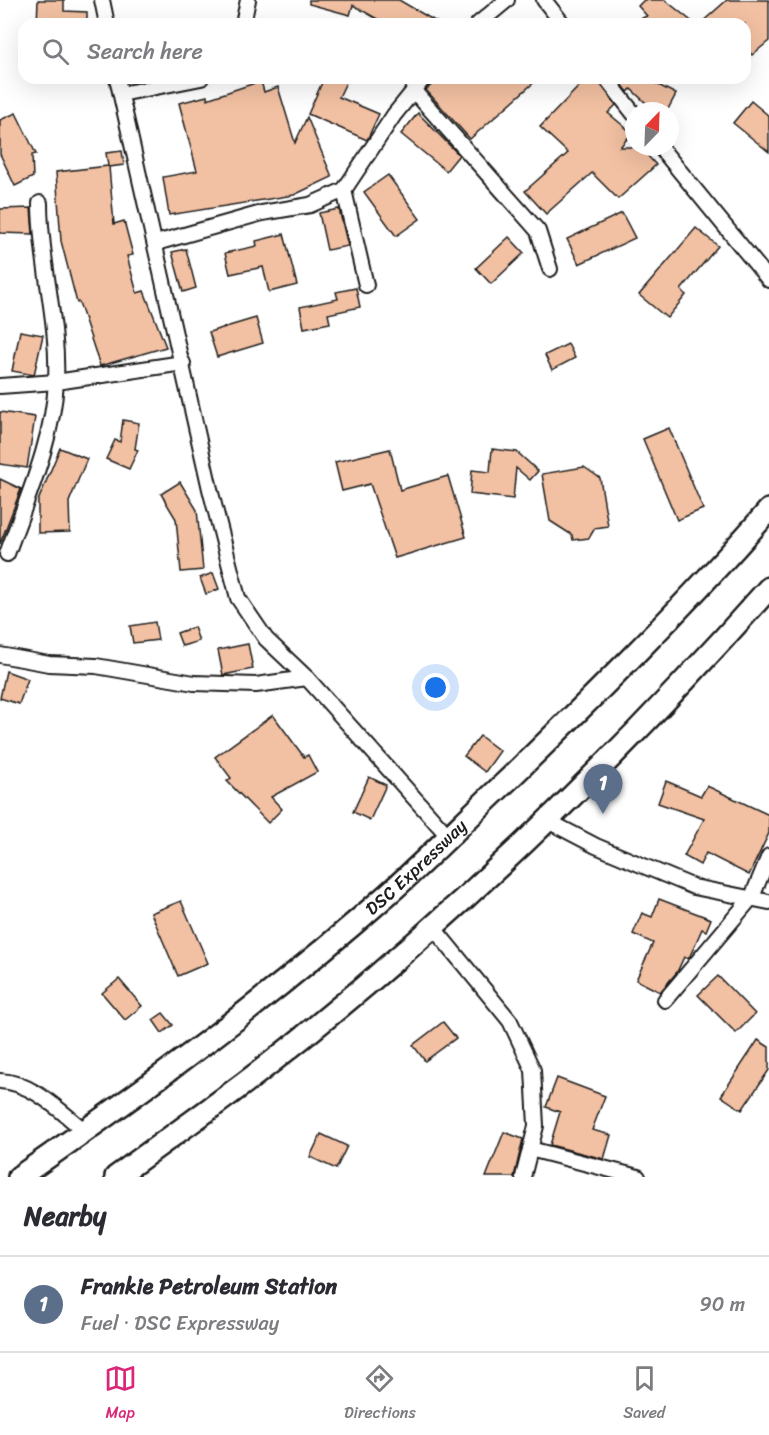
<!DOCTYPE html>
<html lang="en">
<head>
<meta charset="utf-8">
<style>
	body { margin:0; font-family:Sriracha,sans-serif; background:#f7f7f7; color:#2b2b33 }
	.compass { position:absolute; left:625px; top:102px; width:54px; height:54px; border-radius:50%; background:#fff; box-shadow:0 6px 24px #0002; rotate:23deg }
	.you { position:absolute; left:436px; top:688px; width:21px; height:21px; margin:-15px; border:4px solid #fff; border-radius:50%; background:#1a73e8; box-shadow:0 0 0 9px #1a73e833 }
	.badge { display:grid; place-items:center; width:39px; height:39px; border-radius:50%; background:#db2777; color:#fff; font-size:20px; font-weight:700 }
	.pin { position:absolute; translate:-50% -50px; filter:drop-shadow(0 2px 3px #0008) }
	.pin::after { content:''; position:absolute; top:32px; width:21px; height:18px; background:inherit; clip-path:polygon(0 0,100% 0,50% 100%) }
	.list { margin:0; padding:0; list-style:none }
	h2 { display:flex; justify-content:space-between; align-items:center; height:78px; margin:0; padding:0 24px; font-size:26px }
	h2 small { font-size:20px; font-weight:400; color:#7c7c81 }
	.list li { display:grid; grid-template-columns:39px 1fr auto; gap:18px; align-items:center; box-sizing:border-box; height:96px; padding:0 24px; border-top:2px solid #e1e1e2 }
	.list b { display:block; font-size:22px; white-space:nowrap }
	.list p { margin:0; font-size:20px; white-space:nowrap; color:#7c7c81 }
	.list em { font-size:20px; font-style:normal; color:#7c7c81 }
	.icon { flex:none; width:33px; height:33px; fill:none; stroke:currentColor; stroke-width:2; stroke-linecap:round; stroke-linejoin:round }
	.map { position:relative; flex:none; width:769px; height:1177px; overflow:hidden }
	.search { position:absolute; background:#fff; box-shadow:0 6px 24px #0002; left:18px; right:18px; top:18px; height:66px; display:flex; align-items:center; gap:15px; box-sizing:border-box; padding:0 21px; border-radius:18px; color:#7c7c81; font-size:22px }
	.sheet { height:174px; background:#fff }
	nav { display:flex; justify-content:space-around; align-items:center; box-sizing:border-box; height:84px; border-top:2px solid #e1e1e2; background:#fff; font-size:16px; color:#7c7c81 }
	nav a { display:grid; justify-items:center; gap:3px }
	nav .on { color:#db2777 }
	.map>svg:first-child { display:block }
</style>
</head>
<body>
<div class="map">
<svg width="769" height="1177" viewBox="0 0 769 1177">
	<rect width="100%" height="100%" fill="#fff"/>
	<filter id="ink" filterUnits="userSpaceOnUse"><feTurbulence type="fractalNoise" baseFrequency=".0167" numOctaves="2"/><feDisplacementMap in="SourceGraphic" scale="12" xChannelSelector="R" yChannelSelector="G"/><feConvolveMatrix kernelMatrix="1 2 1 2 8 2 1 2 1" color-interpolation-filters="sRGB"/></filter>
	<g filter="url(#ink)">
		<!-- building -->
		<g fill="#f2c0a2" stroke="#1c1c1c" stroke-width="1.5">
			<path d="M 38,0 L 64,0 L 64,11 L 87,12 L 87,24 L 37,24 Z"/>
			<path d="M 309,0 L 399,0 L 440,24 L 386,24 L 353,5 L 350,15 L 309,4 Z"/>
			<path d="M 644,0 L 665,0 L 695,24 L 628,24 L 647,16 L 638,6 Z"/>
			<path d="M 727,0 L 769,0 L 769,41 L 752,55 L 745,47 L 745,24 L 700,24 Z"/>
			<path d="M 324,78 L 348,78 L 339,97 L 379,114 L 367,140 L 308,114 Z"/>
			<path d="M 439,78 L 539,78 L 470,139 L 426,90 Z"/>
			<path d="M 587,78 L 597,78 L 616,105 L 608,113 L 632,133 L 620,147 L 640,147 L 656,165 L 618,199 L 592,173 L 546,214 L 525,191 L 568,153 L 540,127 Z"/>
			<path d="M 617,78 L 645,78 L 676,94 L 667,111 L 645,111 L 648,105 L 631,89 L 628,92 Z"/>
			<path d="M 261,81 L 264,92 L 278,87 L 295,143 L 307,117 L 332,177 L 294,195 L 169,215 L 163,177 L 197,171 L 179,103 L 207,96 L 207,99 Z"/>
			<path d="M 751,101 L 769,116 L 769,152 L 733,123 Z"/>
			<path d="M 16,113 L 36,154 L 32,155 L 33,177 L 15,186 L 0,154 L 0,120 Z"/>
			<path d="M 418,113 L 459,155 L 446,171 L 401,134 Z"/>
			<path d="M 122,151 L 124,165 L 109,167 L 114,224 L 124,221 L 133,255 L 127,256 L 137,293 L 144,291 L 166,347 L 100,366 L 79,302 L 77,303 L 61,241 L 56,172 L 108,166 L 106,153 Z"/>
			<path d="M 388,175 L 420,219 L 396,236 L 364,192 Z"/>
			<path d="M 31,208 L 33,234 L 0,233 L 0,209 Z"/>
			<path d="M 339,209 L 348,246 L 327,250 L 319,213 Z"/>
			<path d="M 622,213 L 635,238 L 579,264 L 567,239 Z"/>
			<path d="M 696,228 L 718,246 L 681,290 L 686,295 L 667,318 L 639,295 Z"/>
			<path d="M 284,234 L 297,285 L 269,292 L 263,267 L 230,274 L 225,253 L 257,246 L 256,241 Z"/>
			<path d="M 509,237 L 524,253 L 491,284 L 476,268 Z"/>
			<path d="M 186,249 L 196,288 L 183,292 L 172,252 Z"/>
			<path d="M 356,288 L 360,307 L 328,314 L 330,323 L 304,328 L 300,307 L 338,299 L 336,292 Z"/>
			<path d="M 256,318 L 263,343 L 217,357 L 209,332 Z"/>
			<path d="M 20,331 L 43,335 L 34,375 L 12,371 Z"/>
			<path d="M 568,344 L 575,358 L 552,370 L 545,355 Z"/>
			<path d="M 0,412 L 35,417 L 27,468 L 0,464 Z"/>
			<path d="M 123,420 L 139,423 L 135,449 L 138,450 L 129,469 L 106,459 L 115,440 L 120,442 Z"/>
			<path d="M 669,428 L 703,509 L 677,520 L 643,439 Z"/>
			<path d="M 60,448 L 87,459 L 69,502 L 70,532 L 38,533 L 38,501 Z"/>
			<path d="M 390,449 L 400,490 L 448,476 L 466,537 L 395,558 L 370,484 L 342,491 L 335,462 Z"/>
			<path d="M 492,449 L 517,452 L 538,471 L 530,480 L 516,468 L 513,499 L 470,494 L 472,470 L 490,472 Z"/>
			<path d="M 584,467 L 600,478 L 608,526 L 595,528 L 589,538 L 573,540 L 572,535 L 550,521 L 542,474 Z"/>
			<path d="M 0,479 L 21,489 L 0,544 Z"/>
			<path d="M 180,482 L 197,510 L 203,570 L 181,572 L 176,519 L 161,494 Z"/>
			<path d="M 213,573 L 219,589 L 206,594 L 200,578 Z"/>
			<path d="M 155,622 L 158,640 L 133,643 L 130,626 Z"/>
			<path d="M 194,627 L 199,641 L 182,646 L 177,633 Z"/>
			<path d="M 248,644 L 253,669 L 223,675 L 218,650 Z"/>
			<path d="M 6,671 L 28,679 L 19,704 L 0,698 Z"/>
			<path d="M 273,715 L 304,757 L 308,755 L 317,772 L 271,797 L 282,809 L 268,823 L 227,781 L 231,778 L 215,757 Z"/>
			<path d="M 480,736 L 500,751 L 485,772 L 464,756 Z"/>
			<path d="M 369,777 L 386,785 L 370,820 L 353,812 Z"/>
			<path d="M 666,781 L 701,796 L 707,786 L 769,815 L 769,833 L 749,875 L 706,853 L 700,865 L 684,856 L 704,819 L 658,803 Z"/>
			<path d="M 659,899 L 711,919 L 706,931 L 702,929 L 690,956 L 688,959 L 684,957 L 677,972 L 660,992 L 636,980 L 653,943 L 633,934 L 642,913 L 652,917 Z"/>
			<path d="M 181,901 L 208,963 L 178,976 L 151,913 Z"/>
			<path d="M 718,976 L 755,1014 L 736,1033 L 698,995 Z"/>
			<path d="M 119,979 L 142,1006 L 125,1020 L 102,993 Z"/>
			<path d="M 163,1013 L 173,1025 L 162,1033 L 153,1020 Z"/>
			<path d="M 443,1022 L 456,1038 L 425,1061 L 413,1045 Z"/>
			<path d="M 758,1040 L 769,1047 L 769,1070 L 742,1110 L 721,1096 Z"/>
			<path d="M 557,1078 L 605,1096 L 592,1130 L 611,1135 L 604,1159 L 550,1145 L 560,1112 L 546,1107 Z"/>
			<path d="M 504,1132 L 523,1139 L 514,1177 L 486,1177 Z"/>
			<path d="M 321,1134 L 347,1146 L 336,1169 L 310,1157 Z"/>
		</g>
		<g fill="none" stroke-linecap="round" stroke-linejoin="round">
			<!-- minor casing -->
			<g stroke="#1c1c1c" stroke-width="18">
				<g id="minor">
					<path d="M 102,0 L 107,24"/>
					<path d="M 544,0 L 563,24"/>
					<path d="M 243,24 L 248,0"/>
					<path d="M 478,24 L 507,0"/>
					<path d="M 117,78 L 210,489 L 238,598 L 266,639 L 307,678 L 450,838"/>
					<path d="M 606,78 L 634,114"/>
					<path d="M 413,90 L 538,231 L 550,269"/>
					<path d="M 121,94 L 201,78"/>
					<path d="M 660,147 L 769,280"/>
					<path d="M 344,190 L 366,285"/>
					<path d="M 156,243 L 262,213 L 310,205 L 344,190 L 394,115 L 424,78"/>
					<path d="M 0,386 L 56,382 L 183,363"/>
					<path d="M 7,554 C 27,498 53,441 56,382 C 59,322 40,262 40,203"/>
					<path d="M 0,655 L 49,664 L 96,666 L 194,683 L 256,685 L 307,678"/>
					<path d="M 548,821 L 596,846 L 694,887 L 769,902"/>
					<path d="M 432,926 L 510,1021 L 533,1070 L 536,1126 L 523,1177"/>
					<path d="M 665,1000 L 752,897 L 769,856"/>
					<path d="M 0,1081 C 32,1082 61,1112 85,1131"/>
					<path d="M 530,1149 L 638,1177"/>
				</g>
			</g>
			<!-- primary casing -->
			<g stroke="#1c1c1c" stroke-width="26">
				<g id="primary">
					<path id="s1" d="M 19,1177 C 146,1089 272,997 388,894 C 430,857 468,817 509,779 C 598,692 687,604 769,510"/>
					<path d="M 116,1177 C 163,1142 212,1108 259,1072 C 443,929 614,763 769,588"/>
				</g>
			</g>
			<!-- minor -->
			<use href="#minor" stroke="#fff" stroke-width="14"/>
			<!-- primary -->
			<use href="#primary" stroke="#fff" stroke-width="21"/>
		</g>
	</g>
	<g text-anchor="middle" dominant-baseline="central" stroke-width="6" stroke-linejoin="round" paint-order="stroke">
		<!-- street labels -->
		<g font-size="18" fill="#1c1c1c" stroke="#fff">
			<text stroke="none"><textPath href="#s1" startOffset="504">DSC Expressway</textPath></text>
		</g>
	</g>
</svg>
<svg class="compass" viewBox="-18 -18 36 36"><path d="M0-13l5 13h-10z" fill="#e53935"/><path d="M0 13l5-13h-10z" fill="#7c7c81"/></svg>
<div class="you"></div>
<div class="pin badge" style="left:603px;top:814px;background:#5c6f8a">1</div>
<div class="search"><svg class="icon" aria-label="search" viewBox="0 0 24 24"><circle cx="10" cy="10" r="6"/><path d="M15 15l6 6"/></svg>Search here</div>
</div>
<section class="sheet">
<h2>Nearby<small></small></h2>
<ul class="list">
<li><span class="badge" style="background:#5c6f8a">1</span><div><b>Frankie Petroleum Station</b><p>Fuel · DSC Expressway</p></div><em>90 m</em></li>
</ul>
</section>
<nav>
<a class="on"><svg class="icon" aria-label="map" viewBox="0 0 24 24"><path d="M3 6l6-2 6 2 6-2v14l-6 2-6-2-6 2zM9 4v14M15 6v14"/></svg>Map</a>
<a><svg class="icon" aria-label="directions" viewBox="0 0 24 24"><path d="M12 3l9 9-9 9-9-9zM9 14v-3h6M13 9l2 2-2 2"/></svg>Directions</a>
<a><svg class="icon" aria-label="saved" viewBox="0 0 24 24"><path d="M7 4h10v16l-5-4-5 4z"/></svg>Saved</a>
</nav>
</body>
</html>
